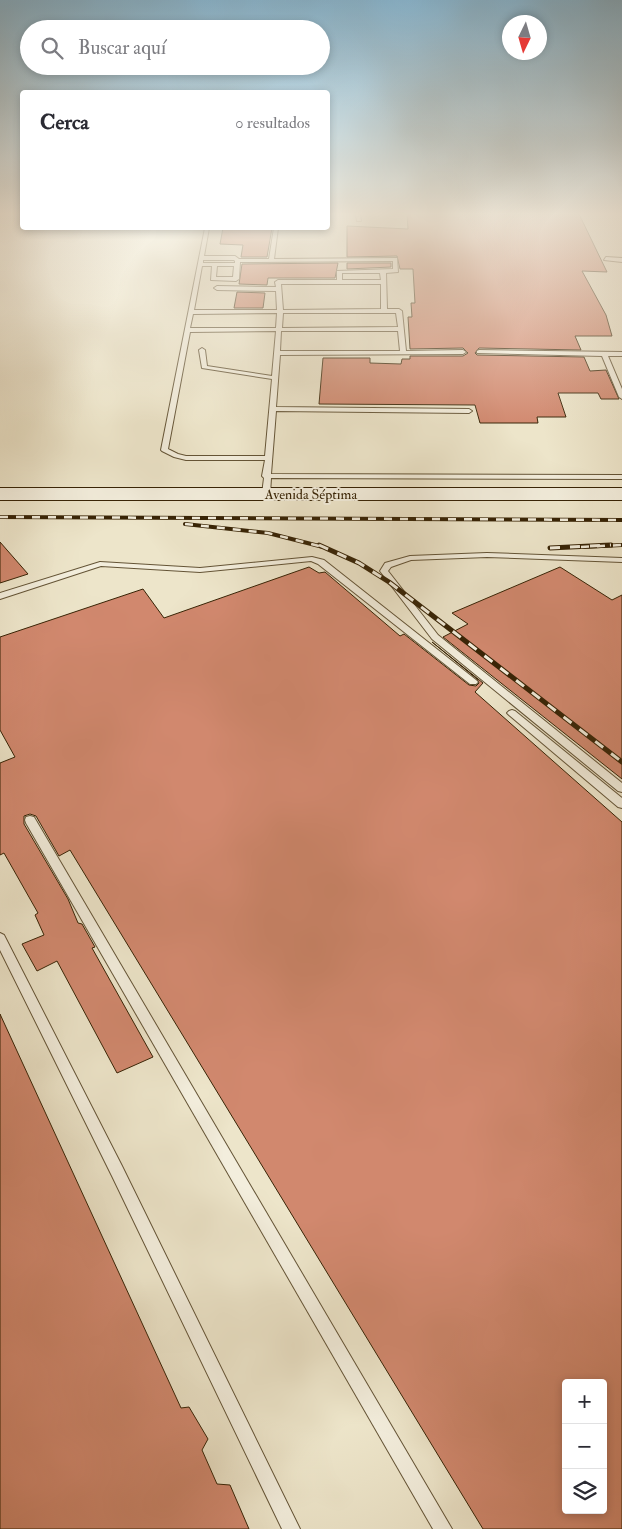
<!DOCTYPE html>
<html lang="es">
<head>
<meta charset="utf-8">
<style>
	body { margin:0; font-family:"IM FELL Double Pica",serif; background:#f7f7f7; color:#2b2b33 }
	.controls { position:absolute; right:15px; bottom:15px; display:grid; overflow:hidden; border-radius:5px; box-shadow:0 2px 8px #0003 }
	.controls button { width:45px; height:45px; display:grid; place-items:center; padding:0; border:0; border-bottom:1px solid #e1e1e2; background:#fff; color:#2b2b33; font:25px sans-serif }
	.compass { position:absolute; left:502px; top:15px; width:45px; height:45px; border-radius:50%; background:#fff; box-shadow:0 2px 8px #0003; rotate:185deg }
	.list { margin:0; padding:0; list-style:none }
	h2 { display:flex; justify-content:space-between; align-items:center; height:65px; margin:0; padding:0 20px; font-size:21px }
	h2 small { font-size:16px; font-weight:400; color:#7c7c81 }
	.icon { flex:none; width:28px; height:28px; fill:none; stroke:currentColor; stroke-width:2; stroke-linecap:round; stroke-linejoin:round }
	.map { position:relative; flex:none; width:622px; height:1529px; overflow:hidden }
	.search { position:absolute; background:#fff; box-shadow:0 2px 8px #0003; left:20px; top:20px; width:310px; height:55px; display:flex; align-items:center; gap:12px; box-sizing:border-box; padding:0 18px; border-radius:28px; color:#7c7c81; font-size:19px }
	.panel { position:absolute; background:#fff; box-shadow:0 2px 8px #0003; left:20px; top:90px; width:310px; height:140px; border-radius:5px }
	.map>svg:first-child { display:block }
</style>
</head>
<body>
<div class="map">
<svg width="622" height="1529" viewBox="0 0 622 1529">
	<rect width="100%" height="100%" fill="#ede5ca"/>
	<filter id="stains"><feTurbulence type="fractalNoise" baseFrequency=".004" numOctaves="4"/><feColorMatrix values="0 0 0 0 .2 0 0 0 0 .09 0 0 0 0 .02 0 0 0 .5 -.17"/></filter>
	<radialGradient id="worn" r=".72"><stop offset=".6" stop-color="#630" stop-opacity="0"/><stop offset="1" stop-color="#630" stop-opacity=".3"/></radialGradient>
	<!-- building -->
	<g fill="#d1886e" stroke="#372305" fill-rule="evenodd">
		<path d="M 407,214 L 579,214 L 607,272 L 582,271 L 606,315 L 612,336 L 575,336 L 581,350 L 479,348 L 475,353 L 477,355 L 584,357 L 590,371 L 606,370 L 619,399 L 601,399 L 598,393 L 558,393 L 566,417 L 537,417 L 538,423 L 480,423 L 475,405 L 319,404 L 323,358 L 370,358 L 370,363 L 401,364 L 402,359 L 410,359 L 410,356 L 463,356 L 468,353 L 463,348 L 410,349 L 408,317 L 412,317 L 411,303 L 415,303 L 413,269 L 400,269 L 397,256 L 347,257 L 347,226 L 408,229 Z"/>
		<path d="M 223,228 L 272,228 L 267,257 L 241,257 L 243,245 L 220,244 Z"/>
		<path d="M 338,263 L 335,278 L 268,278 L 267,285 L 239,284 L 242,264 Z"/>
		<path d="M 347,263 L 391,263 L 391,267 L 347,269 Z"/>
		<path d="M 237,292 L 265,293 L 263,308 L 234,308 Z"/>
		<path d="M 0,542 L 28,574 L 0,583 Z"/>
		<path d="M 309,567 L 319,573 L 325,572 L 400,636 L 404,634 L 469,685 L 476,686 L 479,683 L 477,679 L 432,642 L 483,683 L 475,692 L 622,822 L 622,1529 L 483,1529 L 70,850 L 59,856 L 36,816 L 30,814 L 24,816 L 24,824 L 68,899 L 78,923 L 82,924 L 95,947 L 92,948 L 153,1057 L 117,1073 L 57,961 L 37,971 L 22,944 L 44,935 L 35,915 L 38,913 L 4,853 L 0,855 L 0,763 L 15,757 L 0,730 L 0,637 L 143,589 L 164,618 ZM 566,1383 L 603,1383 L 603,1510 L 566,1510 Z"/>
		<path d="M 560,567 L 612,600 L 622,595 L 622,779 L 443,637 L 468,624 L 452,613 Z"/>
		<path d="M 0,1014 L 181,1408 L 189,1407 L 208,1439 L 202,1450 L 217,1484 L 230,1485 L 249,1529 L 0,1529 Z"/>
	</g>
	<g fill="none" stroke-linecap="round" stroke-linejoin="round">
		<!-- lane casing -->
		<g stroke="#645436" stroke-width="2">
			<g id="lane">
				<path d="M 356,214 L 360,214 L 361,221 L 357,221 Z"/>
				<path d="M 205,228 L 209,228 L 204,256 L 235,256 L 239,259 L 269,259 L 274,228 L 278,228 L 274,259 L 397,258 L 398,272 L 386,273 L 387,309 L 399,309 L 402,311 L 406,351 L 463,350 L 466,352 L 463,354 L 280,355 L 276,407 L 469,409 L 472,411 L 469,413 L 276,411 L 271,474 L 622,475 L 622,479 L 271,478 L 270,494 L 266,496 L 262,494 L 264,478 L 262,476 L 265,460 L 186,460 L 174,457 L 162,451 L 161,450 ZM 203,260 L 234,260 L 235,261 L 235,263 L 203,263 ZM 393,261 L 393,269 L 337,271 L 337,280 L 278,280 L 275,282 L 276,287 L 217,286 L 214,288 L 217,290 L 276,291 L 277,310 L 194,310 L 202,266 L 212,266 L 211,280 L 236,281 L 239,279 L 240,262 ZM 217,266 L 234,266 L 233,277 L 216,277 ZM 342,273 L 380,273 L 381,280 L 342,280 ZM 281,284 L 381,284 L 381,309 L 283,310 ZM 277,313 L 276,328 L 190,328 L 193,314 ZM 283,313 L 396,313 L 398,327 L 282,328 ZM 276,331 L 272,376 L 207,366 L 205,350 L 202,348 L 199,350 L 202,368 L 272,379 L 265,456 L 186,456 L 178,454 L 168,449 L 190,332 ZM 281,331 L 398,331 L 400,351 L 280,351 Z"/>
				<path d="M 606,257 L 622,258 L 622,262 L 604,260 Z"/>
				<path d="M 479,350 L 622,352 L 622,356 L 608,356 L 622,389 L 622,399 L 619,397 L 602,356 L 477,353 L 477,351 Z"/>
				<path d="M 487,553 L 622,558 L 622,562 L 487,557 L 411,560 L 391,567 L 388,571 L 438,635 L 622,783 L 622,792 L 618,791 L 432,639 L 380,571 L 385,563 L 410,556 Z"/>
				<path d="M 312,557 L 324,560 L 476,680 L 478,682 L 476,684 L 470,684 L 318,564 L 311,561 L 200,572 L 101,566 L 0,599 L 0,593 L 100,562 L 200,568 Z"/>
				<path d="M 512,710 L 515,711 L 622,798 L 622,808 L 618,807 L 509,715 L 507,713 L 509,711 Z"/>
				<path d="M 30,816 L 34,817 L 452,1529 L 433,1529 L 26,823 L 25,820 L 26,817 Z"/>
				<path d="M 0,933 L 4,935 L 122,1166 L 300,1529 L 282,1529 L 112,1176 L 0,950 Z"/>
			</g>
		</g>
		<!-- secondary casing -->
		<g stroke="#372305" stroke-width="2">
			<rect id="secondary" x="0" y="488" width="622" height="12"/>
		</g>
		<!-- lane -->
		<use href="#lane" fill="#f3eedd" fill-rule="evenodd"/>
		<!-- secondary -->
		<use href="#secondary" fill="#f3eedd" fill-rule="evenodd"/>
		<!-- rail-far1 casing -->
		<g stroke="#372305" stroke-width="4">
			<g id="rail-far1">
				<path d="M 0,517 L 622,520"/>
				<path d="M 185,524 L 268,533 L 323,547"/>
				<path d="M 581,547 L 622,545"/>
			</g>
		</g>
		<!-- rail casing -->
		<g stroke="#372305" stroke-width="5">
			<g id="rail">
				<path d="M 319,545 L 359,563 L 389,582 L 622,762"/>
				<path d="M 550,548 L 611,545"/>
			</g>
		</g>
		<!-- rail-far1 -->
		<use href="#rail-far1" stroke="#f3eedd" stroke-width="2.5" stroke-dasharray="8" stroke-linecap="butt"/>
		<!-- rail -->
		<use href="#rail" stroke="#f3eedd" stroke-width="3" stroke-dasharray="10" stroke-linecap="butt"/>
	</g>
	<!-- sky -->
	<linearGradient id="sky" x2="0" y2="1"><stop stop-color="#88b8d4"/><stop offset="0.5" stop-color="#f7f3e7"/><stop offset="1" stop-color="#f7f3e7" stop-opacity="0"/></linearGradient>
	<rect width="622" height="428" fill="url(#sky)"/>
	<g text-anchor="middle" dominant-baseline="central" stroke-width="4" stroke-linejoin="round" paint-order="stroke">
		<!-- far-street labels -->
		<g font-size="14" fill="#372305" stroke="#f3eedd">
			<text x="311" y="494">Avenida Séptima</text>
		</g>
	</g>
	<rect width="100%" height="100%" filter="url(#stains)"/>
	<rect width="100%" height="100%" fill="url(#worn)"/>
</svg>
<div class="controls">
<button>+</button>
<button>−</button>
<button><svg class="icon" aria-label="layers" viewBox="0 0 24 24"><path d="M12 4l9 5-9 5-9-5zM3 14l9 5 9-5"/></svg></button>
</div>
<svg class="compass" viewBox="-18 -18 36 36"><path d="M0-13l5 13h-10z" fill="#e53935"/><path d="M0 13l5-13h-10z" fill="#7c7c81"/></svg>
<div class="search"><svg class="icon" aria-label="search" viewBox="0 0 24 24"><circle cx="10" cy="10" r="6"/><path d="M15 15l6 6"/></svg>Buscar aquí</div>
<section class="panel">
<h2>Cerca<small>0 resultados</small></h2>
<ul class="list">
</ul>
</section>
</div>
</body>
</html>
